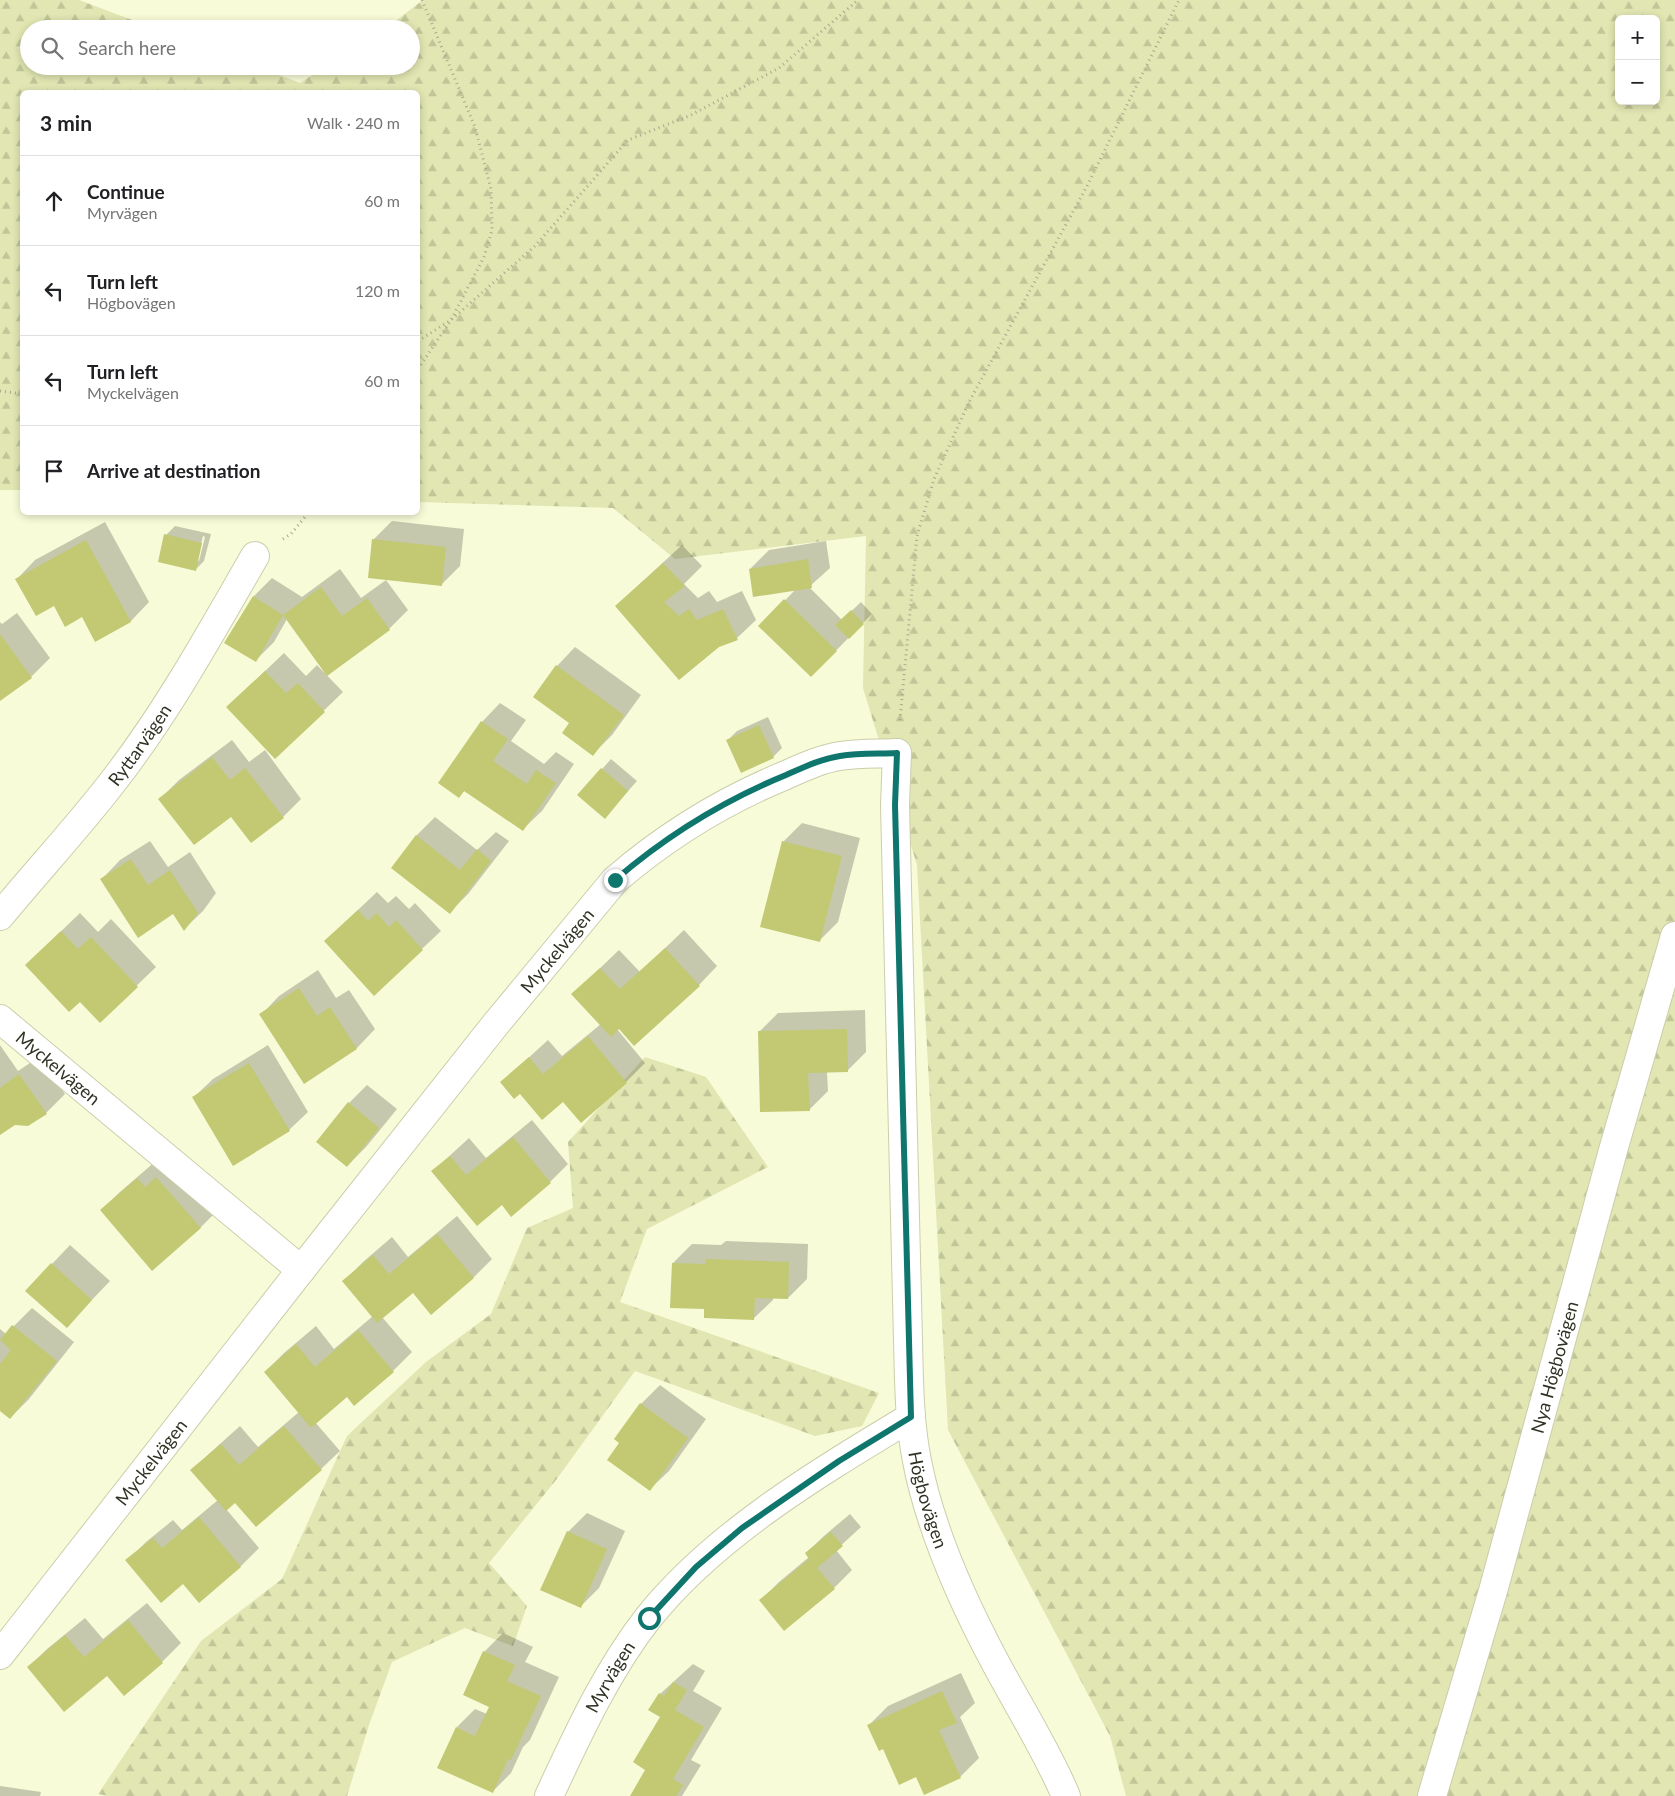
<!DOCTYPE html>
<html lang="en">
<head>
<meta charset="utf-8">
<style>
	body { margin:0; font-family:Lato,sans-serif; background:#f6f6f6; color:#202124 }
	.controls { position:absolute; right:15px; top:15px; display:grid; overflow:hidden; border-radius:8px; box-shadow:0 2px 8px #0003 }
	.controls button { width:45px; height:45px; display:grid; place-items:center; padding:0; border:0; border-bottom:1px solid #e0e0e0; background:#fff; color:#202124; font:25px sans-serif }
	.stop { position:absolute; width:15px; height:15px; margin:-11px; border:4px solid #0f766e; border-radius:50%; background:#fff }
	.stop.end { background:#0f766e; border-color:#fff; box-shadow:0 1px 5px #0008 }
	.list { margin:0; padding:0; list-style:none }
	h2 { display:flex; justify-content:space-between; align-items:center; height:65px; margin:0; padding:0 20px; font-size:21px }
	h2 small { font-size:16px; font-weight:400; color:#757577 }
	.list li { display:grid; grid-template-columns:32px 1fr auto; gap:15px; align-items:center; box-sizing:border-box; height:90px; padding:0 20px; border-top:1px solid #e0e0e0 }
	.list b { display:block; font-size:19px; white-space:nowrap }
	.list p { margin:0; font-size:16px; white-space:nowrap; color:#757577 }
	.list em { font-size:16px; font-style:normal; color:#757577 }
	.icon { flex:none; width:28px; height:28px; fill:none; stroke:currentColor; stroke-width:2; stroke-linecap:round; stroke-linejoin:round }
	.map { position:relative; flex:none; width:1675px; height:1796px; overflow:hidden }
	.search { position:absolute; background:#fff; box-shadow:0 2px 8px #0003; left:20px; top:20px; width:400px; height:55px; display:flex; align-items:center; gap:12px; box-sizing:border-box; padding:0 18px; border-radius:28px; color:#757577; font-size:19px }
	.panel { position:absolute; background:#fff; box-shadow:0 2px 8px #0003; left:20px; top:90px; width:400px; height:425px; border-radius:8px }
	.map>svg:first-child { display:block }
</style>
</head>
<body>
<div class="map">
<svg width="1675" height="1796" viewBox="0 0 1675 1796">
	<defs>
		<pattern id="forest-firs" width="22" height="20" patternUnits="userSpaceOnUse" patternTransform="scale(1.25)"><rect width="22" height="20" fill="#e1e6b2"/><path d="M5 1l3.5 6h-7zM16 11l3.5 6h-7z" fill="#c1c699"/></pattern>
	</defs>
	<rect width="100%" height="100%" fill="#f7fbd7"/>
	<!-- forest -->
	<g fill="url(#forest-firs)" fill-rule="evenodd">
		<path d="M 0,0 L 79,0 L 156,29 L 29,29 L 29,66 L 256,66 L 300,83 L 326,66 L 411,66 L 411,29 L 385,29 L 423,0 L 1675,0 L 1675,1796 L 1126,1796 L 1110,1736 L 948,1430 L 917,865 L 863,688 L 866,536 L 675,559 L 613,508 L 418,502 L 418,92 L 22,92 L 22,490 L 0,490 ZM 1619,19 L 1656,19 L 1656,101 L 1619,101 Z"/>
		<path d="M 645,1057 L 706,1077 L 768,1167 L 647,1229 L 620,1302 L 879,1393 L 862,1426 L 815,1436 L 635,1371 L 556,1480 L 489,1563 L 527,1606 L 513,1646 L 465,1628 L 392,1662 L 369,1725 L 347,1796 L 109,1796 L 98,1794 L 201,1641 L 282,1579 L 347,1436 L 426,1362 L 491,1314 L 527,1228 L 573,1208 L 568,1142 Z"/>
	</g>
	<!-- shadow -->
	<g fill="#0003" fill-rule="evenodd">
		<path d="M 392,521 L 464,529 L 460,566 L 441,585 L 373,540 Z"/>
		<path d="M 105,522 L 149,602 L 131,621 L 96,640 L 82,616 L 54,605 L 17,579 L 35,560 Z"/>
		<path d="M 175,526 L 211,534 L 204,561 L 195,570 L 166,535 ZM 203,536 L 205,537 L 199,561 L 197,561 Z"/>
		<path d="M 826,541 L 830,568 L 809,587 L 842,620 L 861,602 L 872,614 L 811,676 L 760,626 L 796,589 L 750,569 L 769,550 Z"/>
		<path d="M 682,545 L 702,566 L 684,584 L 698,598 L 709,591 L 717,602 L 742,591 L 756,620 L 737,638 L 616,606 Z"/>
		<path d="M 340,569 L 361,598 L 386,580 L 408,610 L 389,629 L 327,674 L 287,619 L 274,642 L 256,660 L 254,596 L 272,578 L 302,597 Z"/>
		<path d="M 17,613 L 50,658 L 31,677 L 0,700 L 0,622 L 2,624 Z"/>
		<path d="M 575,647 L 641,695 L 612,735 L 593,754 L 571,723 L 557,666 Z"/>
		<path d="M 284,653 L 306,676 L 317,665 L 343,692 L 275,758 L 246,689 Z"/>
		<path d="M 500,703 L 526,720 L 511,741 L 544,764 L 556,752 L 574,764 L 542,811 L 523,829 L 465,790 L 459,797 L 482,722 Z"/>
		<path d="M 768,717 L 782,748 L 773,757 L 728,740 L 737,731 Z"/>
		<path d="M 232,740 L 249,762 L 265,750 L 301,799 L 283,817 L 231,815 L 160,799 L 179,780 Z"/>
		<path d="M 611,759 L 637,781 L 605,817 L 579,795 Z"/>
		<path d="M 435,817 L 477,850 L 496,832 L 509,841 L 468,894 L 450,912 L 416,836 Z"/>
		<path d="M 802,823 L 860,838 L 838,922 L 819,941 L 783,842 Z"/>
		<path d="M 150,841 L 168,867 L 190,852 L 216,893 L 203,911 L 184,929 L 174,912 L 102,879 L 120,860 Z"/>
		<path d="M 377,892 L 388,903 L 396,896 L 409,909 L 415,903 L 441,931 L 374,994 L 344,923 Z"/>
		<path d="M 80,913 L 98,932 L 111,919 L 156,967 L 100,1021 L 80,1000 L 26,965 Z"/>
		<path d="M 684,930 L 717,966 L 699,985 L 617,1029 L 645,1063 L 626,1082 L 581,1121 L 563,1100 L 521,1092 L 502,1082 L 548,1040 L 562,1056 L 601,1024 L 573,994 L 619,950 L 640,972 Z"/>
		<path d="M 318,970 L 336,998 L 349,990 L 375,1029 L 357,1048 L 305,1082 L 261,1015 L 279,996 Z"/>
		<path d="M 865,1010 L 866,1052 L 847,1071 L 827,1072 L 828,1091 L 809,1110 L 759,1032 L 778,1013 Z"/>
		<path d="M 0,1045 L 18,1071 L 39,1057 L 65,1094 L 46,1113 L 15,1124 L 0,1134 Z"/>
		<path d="M 268,1045 L 308,1112 L 289,1130 L 194,1097 L 213,1079 Z"/>
		<path d="M 367,1085 L 397,1109 L 366,1147 L 347,1166 L 349,1103 Z"/>
		<path d="M 532,1120 L 568,1164 L 550,1182 L 502,1204 L 433,1171 L 469,1138 L 486,1158 Z"/>
		<path d="M 157,1160 L 219,1209 L 200,1228 L 101,1210 L 120,1192 Z"/>
		<path d="M 457,1216 L 492,1259 L 473,1278 L 413,1292 L 382,1317 L 412,1352 L 393,1371 L 347,1395 L 315,1422 L 340,1451 L 321,1469 L 235,1501 L 226,1509 L 259,1548 L 241,1566 L 199,1601 L 183,1582 L 127,1561 L 146,1542 L 173,1520 L 182,1530 L 218,1500 L 192,1470 L 211,1452 L 240,1426 L 258,1447 L 299,1412 L 265,1372 L 284,1353 L 316,1326 L 334,1349 L 373,1316 L 344,1281 L 363,1262 L 392,1237 L 408,1257 Z"/>
		<path d="M 726,1241 L 808,1244 L 807,1279 L 788,1298 L 773,1297 L 773,1300 L 754,1318 L 673,1263 L 692,1244 L 721,1245 Z"/>
		<path d="M 70,1245 L 110,1281 L 66,1327 L 52,1264 Z"/>
		<path d="M 32,1308 L 74,1342 L 29,1399 L 10,1418 L 0,1410 L 0,1329 L 6,1334 Z"/>
		<path d="M 660,1385 L 706,1419 L 669,1471 L 650,1489 L 620,1443 L 641,1404 Z"/>
		<path d="M 587,1513 L 625,1531 L 599,1588 L 580,1607 L 568,1532 Z"/>
		<path d="M 850,1514 L 861,1527 L 836,1550 L 852,1570 L 834,1588 L 761,1600 L 779,1582 L 809,1557 L 806,1553 L 825,1535 Z"/>
		<path d="M 147,1603 L 181,1643 L 162,1662 L 124,1694 L 107,1674 L 29,1667 L 47,1649 L 85,1618 L 103,1639 Z"/>
		<path d="M 503,1633 L 533,1647 L 525,1662 L 559,1677 L 530,1740 L 523,1747 L 511,1773 L 492,1792 L 457,1727 L 475,1709 L 487,1714 L 490,1706 L 484,1652 Z"/>
		<path d="M 693,1664 L 705,1671 L 693,1691 L 722,1708 L 691,1760 L 701,1765 L 682,1796 L 633,1796 L 647,1769 L 662,1717 L 660,1694 Z"/>
		<path d="M 961,1673 L 975,1703 L 960,1717 L 979,1758 L 960,1777 L 917,1775 L 884,1747 L 869,1725 L 888,1706 Z"/>
		<path d="M 0,1786 L 41,1792 L 40,1796 L 0,1796 Z"/>
	</g>
	<!-- building -->
	<g fill="#c3c873">
		<path d="M 164,534 L 202,543 L 196,571 L 158,562 Z"/>
		<path d="M 372,539 L 446,547 L 442,586 L 368,578 Z"/>
		<path d="M 86,540 L 131,622 L 95,642 L 82,617 L 65,627 L 54,606 L 36,616 L 15,579 Z"/>
		<path d="M 808,559 L 812,588 L 753,597 L 749,569 Z"/>
		<path d="M 663,563 L 685,586 L 664,602 L 679,616 L 689,609 L 697,620 L 723,609 L 738,640 L 719,647 L 679,680 L 615,606 Z"/>
		<path d="M 321,587 L 342,616 L 367,598 L 390,630 L 327,676 L 283,615 Z"/>
		<path d="M 253,596 L 283,615 L 256,662 L 224,643 Z"/>
		<path d="M 784,599 L 837,651 L 811,677 L 758,626 Z"/>
		<path d="M 851,610 L 864,624 L 849,639 L 835,625 Z"/>
		<path d="M 0,634 L 32,678 L 0,701 Z"/>
		<path d="M 556,665 L 624,715 L 593,756 L 562,733 L 569,723 L 533,697 Z"/>
		<path d="M 265,671 L 286,693 L 298,683 L 325,712 L 275,759 L 226,707 Z"/>
		<path d="M 481,721 L 508,739 L 493,761 L 527,784 L 536,770 L 556,783 L 523,831 L 464,791 L 459,798 L 438,783 Z"/>
		<path d="M 759,725 L 774,758 L 741,773 L 726,740 Z"/>
		<path d="M 212,757 L 230,780 L 245,768 L 284,818 L 251,843 L 231,817 L 194,845 L 158,799 Z"/>
		<path d="M 601,768 L 628,791 L 605,819 L 577,795 Z"/>
		<path d="M 416,835 L 460,870 L 477,849 L 491,861 L 450,914 L 391,868 Z"/>
		<path d="M 782,841 L 842,856 L 820,942 L 760,927 Z"/>
		<path d="M 131,859 L 148,885 L 170,870 L 198,913 L 184,931 L 173,914 L 138,938 L 100,879 Z"/>
		<path d="M 358,910 L 368,921 L 377,913 L 389,927 L 396,920 L 423,950 L 374,996 L 324,941 Z"/>
		<path d="M 61,931 L 78,949 L 91,937 L 138,987 L 100,1023 L 80,1002 L 69,1012 L 25,965 Z"/>
		<path d="M 665,948 L 700,986 L 634,1046 L 619,1029 L 611,1037 L 571,994 L 600,968 L 620,989 Z"/>
		<path d="M 299,988 L 317,1016 L 330,1007 L 357,1049 L 304,1084 L 259,1014 Z"/>
		<path d="M 847,1029 L 848,1072 L 808,1073 L 810,1111 L 760,1112 L 758,1031 Z"/>
		<path d="M 588,1036 L 627,1083 L 581,1123 L 563,1102 L 542,1120 L 520,1094 L 514,1099 L 500,1082 L 529,1057 L 543,1074 Z"/>
		<path d="M 249,1063 L 290,1131 L 233,1166 L 192,1097 Z"/>
		<path d="M 19,1074 L 47,1114 L 28,1126 L 15,1125 L 0,1135 L 0,1088 Z"/>
		<path d="M 348,1102 L 379,1128 L 347,1167 L 316,1142 Z"/>
		<path d="M 513,1137 L 551,1183 L 511,1217 L 502,1205 L 477,1226 L 431,1171 L 450,1156 L 466,1175 Z"/>
		<path d="M 156,1177 L 201,1228 L 152,1271 L 100,1210 L 137,1178 L 145,1187 Z"/>
		<path d="M 437,1234 L 474,1278 L 431,1315 L 413,1293 L 377,1323 L 342,1281 L 373,1255 L 389,1274 Z"/>
		<path d="M 706,1259 L 789,1262 L 788,1299 L 755,1298 L 754,1320 L 704,1318 L 704,1309 L 670,1308 L 672,1263 L 705,1264 Z"/>
		<path d="M 51,1263 L 92,1300 L 67,1328 L 25,1291 Z"/>
		<path d="M 12,1325 L 57,1361 L 10,1419 L 0,1411 L 0,1364 L 11,1350 L 0,1340 Z"/>
		<path d="M 358,1330 L 394,1372 L 354,1406 L 347,1397 L 311,1428 L 264,1372 L 296,1344 L 315,1367 Z"/>
		<path d="M 640,1403 L 688,1438 L 650,1491 L 607,1460 L 619,1443 L 614,1439 Z"/>
		<path d="M 284,1426 L 322,1470 L 256,1527 L 235,1503 L 226,1511 L 190,1470 L 221,1444 L 239,1465 Z"/>
		<path d="M 199,1517 L 241,1567 L 199,1603 L 183,1584 L 161,1603 L 125,1560 L 153,1538 L 162,1548 Z"/>
		<path d="M 567,1531 L 607,1549 L 581,1608 L 540,1590 Z"/>
		<path d="M 831,1532 L 843,1546 L 817,1568 L 835,1589 L 784,1631 L 759,1600 L 809,1559 L 805,1553 Z"/>
		<path d="M 128,1620 L 163,1663 L 124,1696 L 107,1676 L 64,1712 L 27,1667 L 65,1635 L 84,1657 Z"/>
		<path d="M 483,1651 L 515,1665 L 507,1681 L 541,1696 L 511,1760 L 508,1759 L 493,1793 L 437,1768 L 456,1727 L 475,1736 L 489,1707 L 463,1695 Z"/>
		<path d="M 673,1682 L 687,1690 L 675,1710 L 704,1727 L 673,1779 L 683,1785 L 676,1796 L 630,1796 L 645,1770 L 633,1762 L 660,1717 L 648,1710 L 659,1693 L 664,1696 Z"/>
		<path d="M 942,1691 L 957,1723 L 939,1730 L 961,1778 L 924,1795 L 916,1777 L 899,1785 L 883,1749 L 879,1751 L 867,1725 Z"/>
	</g>
	<g fill="none" stroke-linecap="round" stroke-linejoin="round">
		<!-- street casing -->
		<g stroke="#cbceab" stroke-width="30">
			<g id="street">
				<path id="s1" d="M 0,916 C 38,870 79,826 115,779 C 169,709 211,632 255,556"/>
				<path id="s2" d="M 0,1019 L 301,1270"/>
				<path id="s3" d="M 0,1655 L 301,1270 L 495,1025 L 615,880 C 666,836 725,800 786,775 C 804,767 821,759 840,756 C 859,753 879,754 897,753"/>
				<path id="s4" d="M 549,1796 C 578,1734 606,1672 648,1618 C 715,1534 820,1472 911,1417"/>
			</g>
		</g>
		<!-- secondary casing -->
		<g stroke="#cbceab" stroke-width="30">
			<g id="secondary">
				<path id="s5" d="M 897,753 L 895,805 L 908,1340 C 909,1380 909,1421 917,1461 C 930,1528 963,1602 995,1662 C 1019,1707 1046,1749 1066,1796"/>
				<path id="s6" d="M 1432,1796 L 1493,1591 L 1614,1147 L 1675,936"/>
			</g>
		</g>
		<!-- path -->
		<g stroke="#a6aa8e" stroke-width="3" stroke-dasharray="1 4" stroke-linecap="butt">
			<path d="M 418,341 L 451,320 L 535,246 L 628,140 L 691,115 L 779,68 L 858,0"/>
			<path d="M 418,369 L 451,320 L 484,257 L 492,230 L 491,189 L 475,127 L 422,0"/>
			<path d="M 0,391 L 22,394"/>
			<path d="M 283,539 L 291,534 L 309,512"/>
			<path d="M 900,720 L 917,536 L 934,479 L 969,402 L 1087,186 L 1179,0"/>
		</g>
		<!-- street -->
		<use href="#street" stroke="#fff" stroke-width="28"/>
		<!-- secondary -->
		<use href="#secondary" stroke="#fff" stroke-width="28"/>
	</g>
	<g fill="none" stroke-linecap="round" stroke-linejoin="round">
		<!-- route -->
		<path stroke="#0f766e" stroke-width="6" d="M 615,880 C 666,836 725,800 786,775 C 804,767 821,759 840,756 C 859,753 879,754 897,753 L 895,805 L 911,1417 L 839,1461 L 742,1528 L 696,1567 L 649,1618"/>
	</g>
	<g text-anchor="middle" dominant-baseline="central" stroke-width="4" stroke-linejoin="round" paint-order="stroke">
		<!-- street labels -->
		<g font-size="18" fill="#303224" stroke="#f7fbd7">
			<text stroke="none"><textPath href="#s1" startOffset="221">Ryttarvägen</textPath></text>
			<text stroke="none"><textPath href="#s3" startOffset="898">Myckelvägen</textPath></text>
			<text stroke="none"><textPath href="#s2" startOffset="76">Myckelvägen</textPath></text>
			<text stroke="none"><textPath href="#s6" startOffset="446">Nya Högbovägen</textPath></text>
			<text stroke="none"><textPath href="#s3" startOffset="245">Myckelvägen</textPath></text>
			<text stroke="none"><textPath href="#s5" startOffset="749">Högbovägen</textPath></text>
			<text stroke="none"><textPath href="#s4" startOffset="134">Myrvägen</textPath></text>
		</g>
	</g>
</svg>
<div class="controls">
<button>+</button>
<button>−</button>
</div>
<div class="stop" style="left:649px;top:1618px"></div>
<div class="stop end" style="left:615px;top:880px"></div>
<div class="search"><svg class="icon" aria-label="search" viewBox="0 0 24 24"><circle cx="10" cy="10" r="6"/><path d="M15 15l6 6"/></svg>Search here</div>
<section class="panel">
<h2>3 min<small>Walk · 240 m</small></h2>
<ul class="list">
<li><svg class="icon" aria-label="ahead" viewBox="0 0 24 24"><path d="M12 20V5M6 11l6-6 6 6"/></svg><div><b>Continue</b><p>Myrvägen</p></div><em>60 m</em></li>
<li><svg class="icon" aria-label="left" viewBox="0 0 24 24"><path d="M17 20v-9H6M10 6l-5 5 5 5"/></svg><div><b>Turn left</b><p>Högbovägen</p></div><em>120 m</em></li>
<li><svg class="icon" aria-label="left" viewBox="0 0 24 24"><path d="M17 20v-9H6M10 6l-5 5 5 5"/></svg><div><b>Turn left</b><p>Myckelvägen</p></div><em>60 m</em></li>
<li><svg class="icon" aria-label="arrive" viewBox="0 0 24 24"><path d="M6 21V4h12l-3 4 3 4H6"/></svg><div><b>Arrive at destination</b></div></li>
</ul>
</section>
</div>
</body>
</html>
